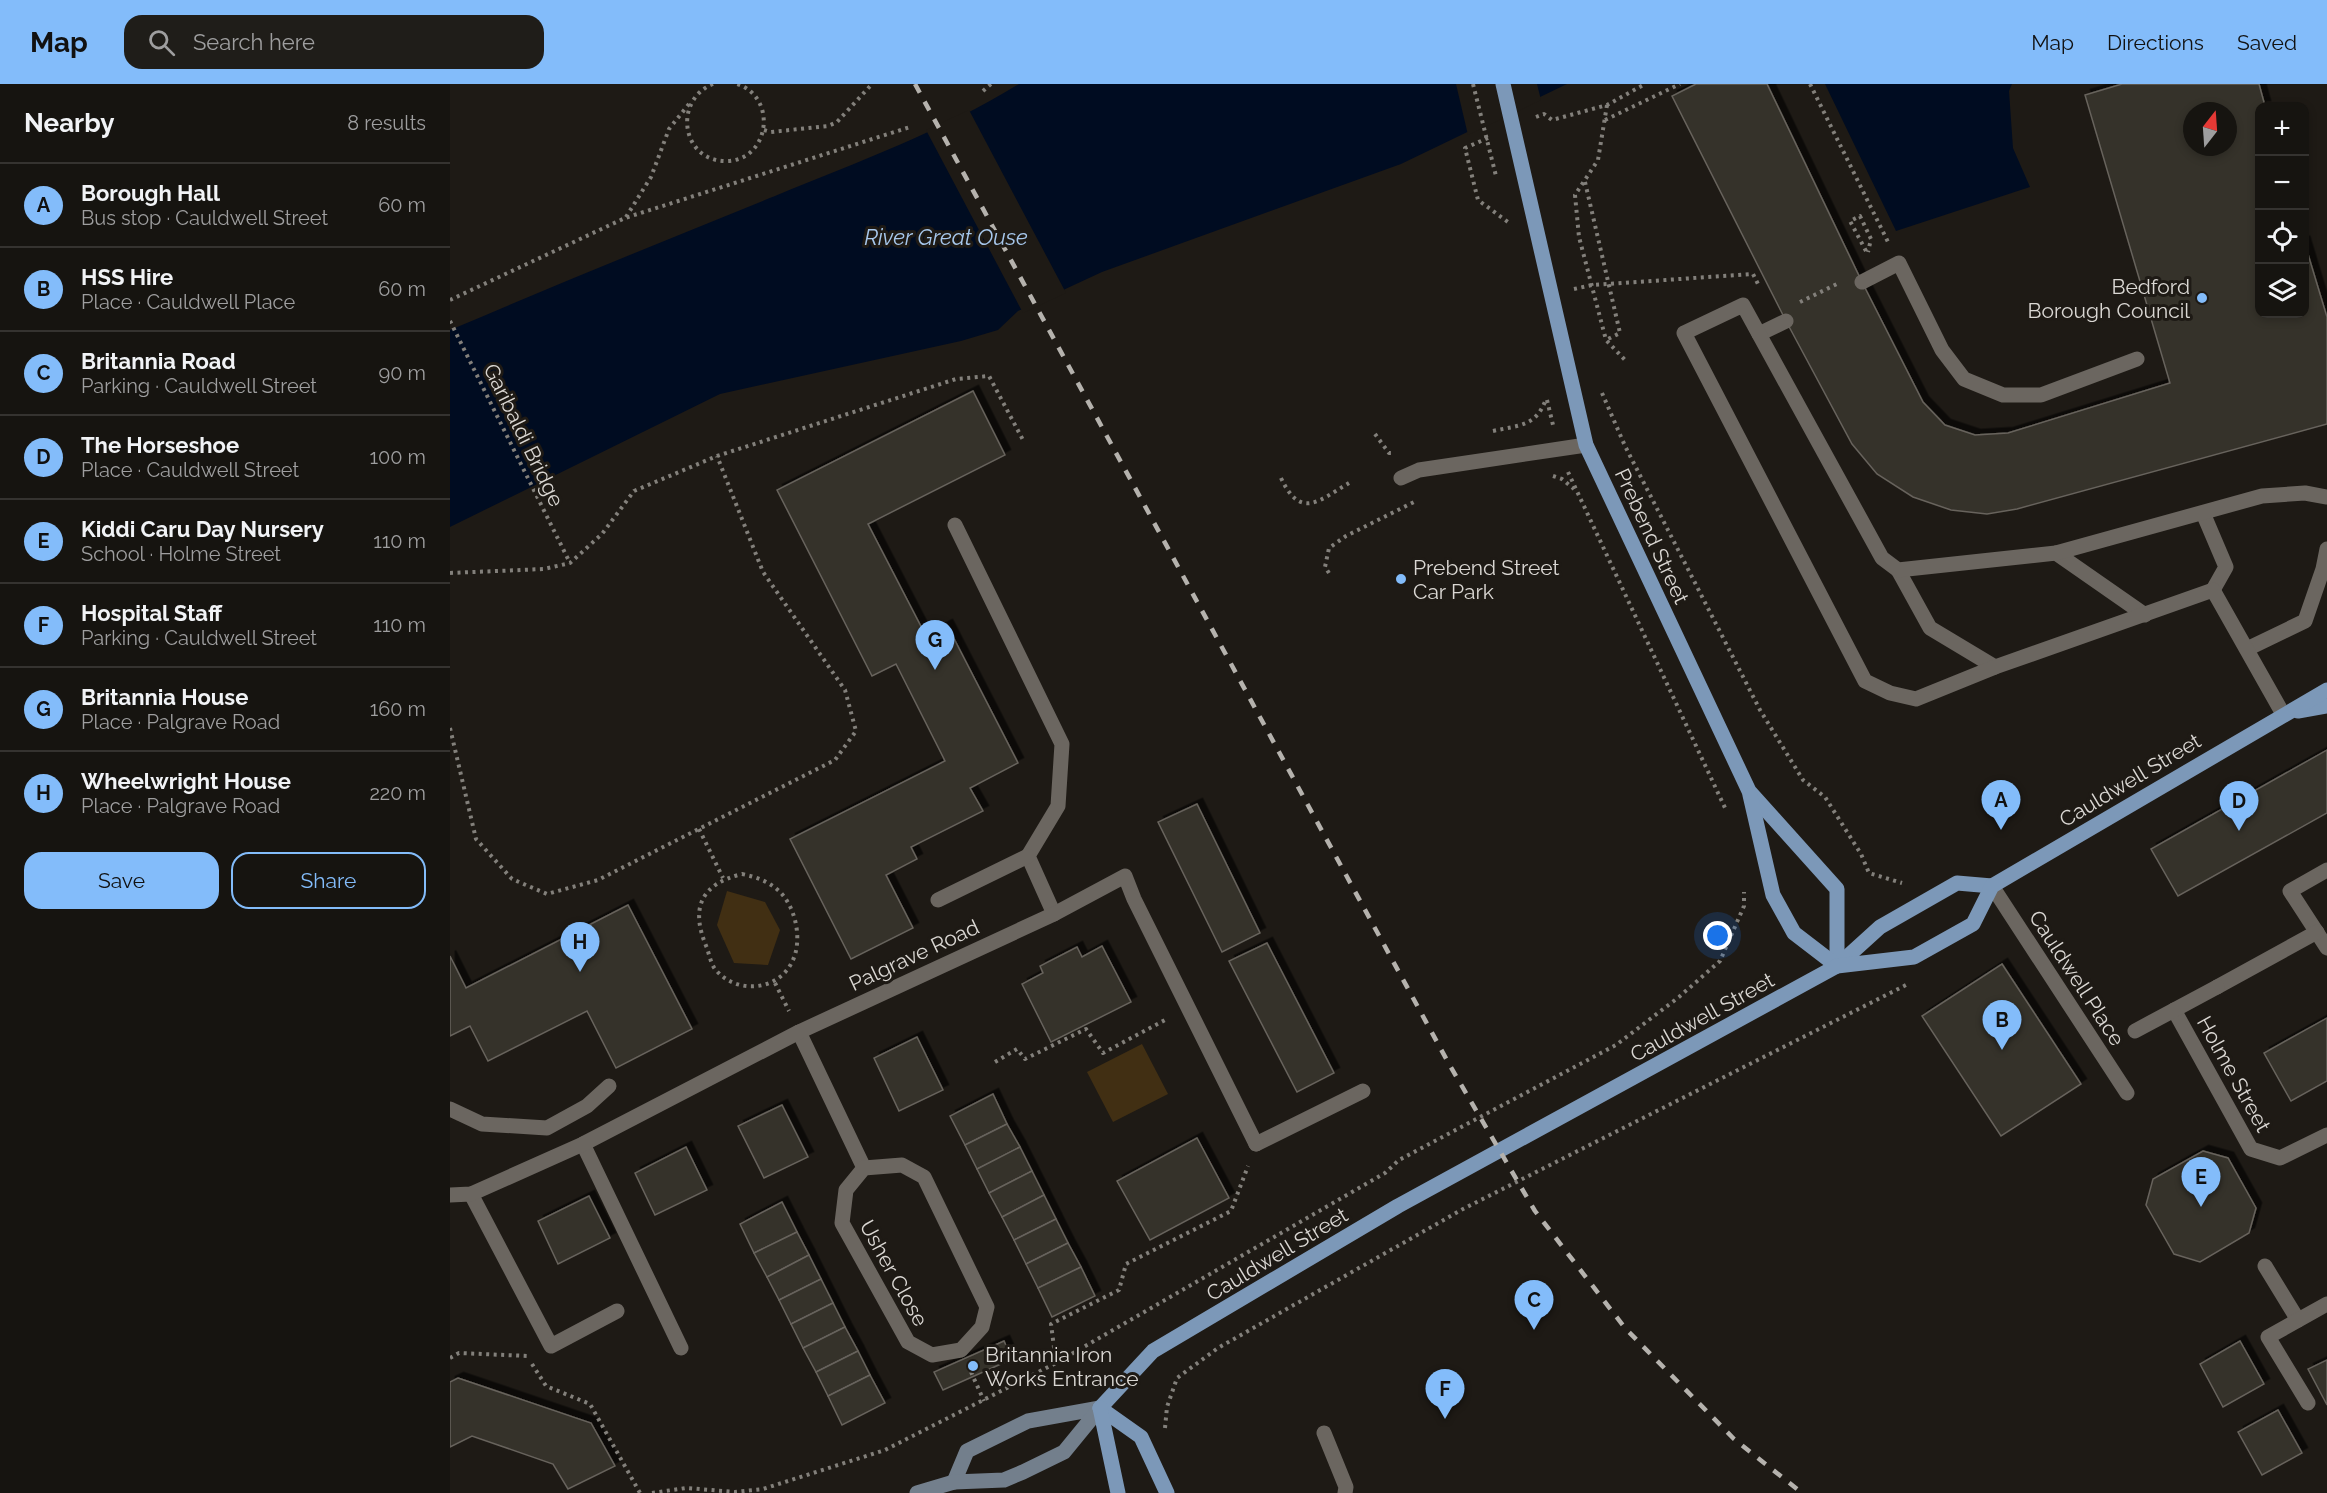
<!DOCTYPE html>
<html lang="en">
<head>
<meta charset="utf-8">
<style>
	body { margin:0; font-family:Raleway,sans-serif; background:#1f1d19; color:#f1f3f6 }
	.controls { position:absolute; right:18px; top:18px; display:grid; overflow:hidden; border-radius:12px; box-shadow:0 3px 9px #0003 }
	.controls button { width:54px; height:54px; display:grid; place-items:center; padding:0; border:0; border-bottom:2px solid #353330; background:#161410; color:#f1f3f6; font:30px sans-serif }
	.compass { position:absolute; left:1733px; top:18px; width:54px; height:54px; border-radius:50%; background:#161410; box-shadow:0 3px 9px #0003; rotate:17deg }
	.you { position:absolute; left:1268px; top:852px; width:21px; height:21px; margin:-15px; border:4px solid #fff; border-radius:50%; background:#1a73e8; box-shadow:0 0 0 9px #1a73e833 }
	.badge { display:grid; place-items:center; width:39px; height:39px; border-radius:50%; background:#83bcfa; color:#111; font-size:20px; font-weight:700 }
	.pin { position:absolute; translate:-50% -50px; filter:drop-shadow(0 2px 3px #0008) }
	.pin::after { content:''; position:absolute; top:32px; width:21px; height:18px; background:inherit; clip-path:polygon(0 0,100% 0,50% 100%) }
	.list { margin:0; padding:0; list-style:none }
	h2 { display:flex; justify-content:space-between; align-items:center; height:78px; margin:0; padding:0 24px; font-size:26px }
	h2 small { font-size:20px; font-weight:400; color:#9e9e9f }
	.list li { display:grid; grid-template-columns:39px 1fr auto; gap:18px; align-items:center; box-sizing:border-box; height:84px; padding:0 24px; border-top:2px solid #353330 }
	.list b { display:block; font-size:22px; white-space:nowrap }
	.list p { margin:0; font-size:20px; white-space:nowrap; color:#9e9e9f }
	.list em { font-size:20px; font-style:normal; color:#9e9e9f }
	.actions { display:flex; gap:12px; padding:18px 24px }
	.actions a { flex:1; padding:14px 0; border:2px solid #83bcfa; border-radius:18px; text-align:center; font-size:21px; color:#83bcfa }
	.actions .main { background:#83bcfa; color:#111 }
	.icon { flex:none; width:33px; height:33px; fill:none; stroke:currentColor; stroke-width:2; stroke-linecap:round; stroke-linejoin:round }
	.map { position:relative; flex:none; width:1877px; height:1409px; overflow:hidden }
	header { display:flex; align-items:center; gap:36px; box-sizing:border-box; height:84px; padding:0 30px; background:#83bcfa; color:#111 }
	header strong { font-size:28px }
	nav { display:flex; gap:33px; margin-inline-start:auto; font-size:21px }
	.search { width:420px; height:54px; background:#1f1d19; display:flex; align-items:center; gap:15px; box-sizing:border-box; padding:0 21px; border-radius:18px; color:#9e9e9f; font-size:22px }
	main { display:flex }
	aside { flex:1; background:#161410 }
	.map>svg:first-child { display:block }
</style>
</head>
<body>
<header>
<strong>Map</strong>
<div class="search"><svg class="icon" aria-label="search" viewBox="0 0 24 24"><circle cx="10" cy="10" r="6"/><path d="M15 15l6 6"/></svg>Search here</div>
<nav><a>Map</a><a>Directions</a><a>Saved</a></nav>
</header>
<main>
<aside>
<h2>Nearby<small>8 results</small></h2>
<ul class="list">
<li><span class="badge">A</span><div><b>Borough Hall</b><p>Bus stop · Cauldwell Street</p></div><em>60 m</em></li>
<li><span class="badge">B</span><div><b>HSS Hire</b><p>Place · Cauldwell Place</p></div><em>60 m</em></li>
<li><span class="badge">C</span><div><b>Britannia Road</b><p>Parking · Cauldwell Street</p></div><em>90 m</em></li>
<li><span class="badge">D</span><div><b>The Horseshoe</b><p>Place · Cauldwell Street</p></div><em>100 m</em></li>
<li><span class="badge">E</span><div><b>Kiddi Caru Day Nursery</b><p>School · Holme Street</p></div><em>110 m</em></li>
<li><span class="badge">F</span><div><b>Hospital Staff</b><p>Parking · Cauldwell Street</p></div><em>110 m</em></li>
<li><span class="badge">G</span><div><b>Britannia House</b><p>Place · Palgrave Road</p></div><em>160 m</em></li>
<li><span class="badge">H</span><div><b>Wheelwright House</b><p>Place · Palgrave Road</p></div><em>220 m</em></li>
</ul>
<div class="actions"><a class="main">Save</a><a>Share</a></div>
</aside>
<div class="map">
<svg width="1877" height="1409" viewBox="0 0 1877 1409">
	<defs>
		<filter id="shadow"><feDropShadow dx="5.5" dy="-5.5" stdDeviation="0" flood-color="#0009"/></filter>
	</defs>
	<rect width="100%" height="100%" fill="#1e1a15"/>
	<!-- green -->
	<g fill="#412f13">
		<path d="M 277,807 L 315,818 L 330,846 L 318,881 L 284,879 L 267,841 Z"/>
		<path d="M 692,960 L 718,1010 L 663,1038 L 637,988 Z"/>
	</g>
	<!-- water -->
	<g fill="#000c21">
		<path d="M 569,0 L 1117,0 L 951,80 L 652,188 L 568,227 L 548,246 L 511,257 L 270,310 L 0,443 L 0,246 C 108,200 216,156 325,112 C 408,78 493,47 569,0 Z"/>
		<path d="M 1375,0 L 1562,0 L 1559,7 L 1563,64 L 1580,103 L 1446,147 Z"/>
	</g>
	<!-- pier -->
	<g fill="#1e1a15">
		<path d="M 1006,0 L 1087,0 L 1091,16 L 1018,51 Z"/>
		<path d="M 519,26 L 616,209 L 573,229 L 476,46 Z"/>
	</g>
	<!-- building -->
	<g fill="#35312b" stroke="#67635c" stroke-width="1.5" fill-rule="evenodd" filter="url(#shadow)">
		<path d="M 1246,0 L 1317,0 L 1412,198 L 1473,318 L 1495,341 L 1525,351 L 1558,349 L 1720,299 L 1635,11 L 1672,0 L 1809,0 L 1815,22 L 1810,22 L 1810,230 L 1854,230 L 1854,157 L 1877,233 L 1877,340 L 1567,425 L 1537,430 L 1501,426 L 1463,413 L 1427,390 L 1402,360 L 1336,237 L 1222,12 ZM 1742,27 L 1778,27 L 1778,63 L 1742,63 Z"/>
		<path d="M 523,307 L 555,371 L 418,440 L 476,552 L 497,541 L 568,679 L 520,704 L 533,727 L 461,763 L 467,775 L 436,791 L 463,844 L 401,875 L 340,755 L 495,677 L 446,580 L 422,592 L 327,406 Z"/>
		<path d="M 1877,666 L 1877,729 L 1728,812 L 1701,765 Z"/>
		<path d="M 747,720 L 810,849 L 772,868 L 708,738 Z"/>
		<path d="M 178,821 L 242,945 L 166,984 L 137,927 L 38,977 L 20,942 L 0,952 L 0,872 L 16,904 Z"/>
		<path d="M 817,859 L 884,989 L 847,1008 L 779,877 Z"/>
		<path d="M 652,862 L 681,918 L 601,958 L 572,900 L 593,889 L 590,882 L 627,863 L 632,873 Z"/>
		<path d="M 1552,880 L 1631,1000 L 1551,1052 L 1472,932 Z"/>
		<path d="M 1877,934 L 1877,997 L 1841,1017 L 1814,969 Z"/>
		<path d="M 467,953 L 493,1006 L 449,1027 L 424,974 Z"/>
		<path d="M 543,1010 L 557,1040 L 515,1061 L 500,1032 Z"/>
		<path d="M 332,1021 L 358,1073 L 314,1094 L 288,1042 Z"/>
		<path d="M 557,1040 L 570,1063 L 527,1085 L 515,1061 Z"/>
		<path d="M 747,1054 L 779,1114 L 700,1156 L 667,1097 Z"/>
		<path d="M 236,1063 L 257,1106 L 205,1131 L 185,1089 Z"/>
		<path d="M 570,1063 L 582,1087 L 539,1109 L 527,1085 Z"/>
		<path d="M 1753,1067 L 1778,1074 L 1806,1124 L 1799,1149 L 1750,1178 L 1724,1170 L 1696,1121 L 1703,1095 Z"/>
		<path d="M 582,1087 L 594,1111 L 552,1133 L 539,1109 Z"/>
		<path d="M 594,1111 L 606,1135 L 564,1156 L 552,1133 Z"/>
		<path d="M 139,1112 L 160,1154 L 108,1180 L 88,1137 Z"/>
		<path d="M 332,1118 L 347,1148 L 304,1169 L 290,1140 Z"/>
		<path d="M 606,1135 L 618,1159 L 576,1180 L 564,1156 Z"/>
		<path d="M 347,1148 L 359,1171 L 317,1193 L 304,1169 Z"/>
		<path d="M 618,1159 L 631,1183 L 588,1204 L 576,1180 Z"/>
		<path d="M 359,1171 L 371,1195 L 329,1216 L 317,1193 Z"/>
		<path d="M 631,1183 L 645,1212 L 602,1233 L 588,1204 Z"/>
		<path d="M 371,1195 L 383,1219 L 341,1240 L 329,1216 Z"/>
		<path d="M 383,1219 L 395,1243 L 353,1264 L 341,1240 Z"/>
		<path d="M 395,1243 L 408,1267 L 366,1288 L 353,1264 Z"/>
		<path d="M 554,1257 L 562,1275 L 493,1306 L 484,1288 Z"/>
		<path d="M 1790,1257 L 1814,1300 L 1773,1323 L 1750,1280 Z"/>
		<path d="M 408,1267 L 420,1291 L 378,1312 L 366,1288 Z"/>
		<path d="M 1877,1276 L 1877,1321 L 1858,1285 Z"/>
		<path d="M 420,1291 L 435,1319 L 392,1341 L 378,1312 Z"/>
		<path d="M 8,1294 L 141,1339 L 165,1382 L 118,1405 L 103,1380 L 22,1352 L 0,1363 L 0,1298 Z"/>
		<path d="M 1828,1326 L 1852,1369 L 1812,1391 L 1788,1348 Z"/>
	</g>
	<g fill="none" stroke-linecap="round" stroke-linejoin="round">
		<!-- path -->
		<g stroke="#83807b" stroke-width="4" stroke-dasharray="3 4.5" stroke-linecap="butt">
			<path d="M 263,0 C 223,16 231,77 276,77 C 320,77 328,13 287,0"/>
			<path d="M 1023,0 L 1046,92"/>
			<path d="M 1360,0 L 1438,158"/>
			<path d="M 533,7 L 541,0"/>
			<path d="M 1157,21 L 1148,76 L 1125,111 L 1129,153 L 1156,256 L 1175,276"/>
			<path d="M 1086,33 L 1094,30 L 1102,36 L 1157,21 L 1195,0"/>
			<path d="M 1155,36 L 1230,0"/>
			<path d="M 314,46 L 321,48 L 378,42 L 387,38 L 422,0"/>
			<path d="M 1038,54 L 1015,64 L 1028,116 L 1058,138"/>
			<path d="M 1135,98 L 1170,249 L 1156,256"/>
			<path d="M 176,133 L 201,93 L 219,45 L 239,20"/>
			<path d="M 1416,167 L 1400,137 L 1410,132 L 1421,155 L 1418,168"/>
			<path d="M 1124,205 L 1142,201 L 1303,190 L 1308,200"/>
			<path d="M 0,216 L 175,134 L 460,43"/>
			<path d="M 1350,218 L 1389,199"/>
			<path d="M 0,237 L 120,479"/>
			<path d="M 1152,309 L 1175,362 L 1310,626 L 1353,696 L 1375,713 L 1411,770 L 1419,789 L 1452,799"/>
			<path d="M 1097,316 L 1103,341"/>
			<path d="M 1043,347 C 1069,341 1086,343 1096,315"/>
			<path d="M 925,350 L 939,369 L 943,369"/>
			<path d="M 1118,388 L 1276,726"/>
			<path d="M 1103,392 L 1112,395 L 1124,405"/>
			<path d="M 831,394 C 851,436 868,417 899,399"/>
			<path d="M 0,489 L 94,485 L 120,479 L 152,450 L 184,407 L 267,372 L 506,295 L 539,292 L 573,356"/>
			<path d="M 879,489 L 875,483 L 879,464 L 896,452 L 966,417"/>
			<path d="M 0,644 L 26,755 L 62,795 L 97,810 L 148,796 L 385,676 L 406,647 L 395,606 L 313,488 L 267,372"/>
			<path d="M 249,745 L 273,794"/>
			<path d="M 292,790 C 306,793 318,797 329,807 C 346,823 353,857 342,878 C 328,907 286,911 265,885 C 261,880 259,870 257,864 C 240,825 250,800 292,790 Z"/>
			<path d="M 325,899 L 339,927"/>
			<path d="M 545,978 L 567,965 L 575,975 L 636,945 L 653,969 L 715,936"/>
			<path d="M 0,1274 L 9,1269 L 78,1272"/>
			<path d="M 606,1279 L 601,1240 L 669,1206 L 676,1180 L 781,1127 L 798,1082"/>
			<path d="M 82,1280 L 96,1302 L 140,1320 L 190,1409"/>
			<path d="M 521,1288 L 534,1317"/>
			<path d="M 715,1344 L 717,1323 L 727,1294 L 768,1264 L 1013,1125 L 1456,901"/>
			<path d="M 202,1409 L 236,1404 L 285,1408 L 313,1405 L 435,1366 L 606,1279 L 935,1089 L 949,1076 L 1166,961 L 1229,913 L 1270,877 L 1294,822 L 1294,808"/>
		</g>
		<!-- service -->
		<g stroke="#6b6660" stroke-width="15">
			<path d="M 1412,198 L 1449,179 L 1492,266 L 1514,295 L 1553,311 L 1591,311 L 1687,275"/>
			<path d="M 1309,250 L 1336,237"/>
			<path d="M 951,394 L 969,386 L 1136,361"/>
			<path d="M 1753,429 L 1776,483 L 1763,506"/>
			<path d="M 505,441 L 612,660 L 608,722 L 578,772 L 604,830"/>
			<path d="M 1606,469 L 1695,531"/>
			<path d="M 1448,486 L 1480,544 L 1545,583"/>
			<path d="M 1797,565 L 1855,537 L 1873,485 L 1877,465"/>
			<path d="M 1833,630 L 1763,506 L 1545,583 L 1466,615 L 1440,609 L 1415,597 L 1234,249 L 1293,221 L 1432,474 L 1448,486 L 1606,469 L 1812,412 L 1855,409 L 1877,413"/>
			<path d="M 1877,786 L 1840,807 L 1877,864"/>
			<path d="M 488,816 L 578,772"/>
			<path d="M 1767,903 L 1867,848"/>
			<path d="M 0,1025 L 32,1040 L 97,1044 L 137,1022 L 159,1002"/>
			<path d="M 133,1060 L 231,1264"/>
			<path d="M 806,1060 L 913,1007"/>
			<path d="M 21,1110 L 101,1262 L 167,1227"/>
			<path d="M 1815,1182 L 1848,1236"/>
			<path d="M 1858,1319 L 1818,1253 L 1877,1220"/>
			<path d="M 874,1349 L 896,1403 L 895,1409"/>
		</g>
		<!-- minor -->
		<g stroke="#6b6660" stroke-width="15">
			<path d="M 1542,802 L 1677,1009"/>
			<path d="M 1724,926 L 1801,1065 L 1830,1074 L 1877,1051"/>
			<path d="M 1685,947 L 1767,903"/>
			<path d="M 349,948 L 414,1084"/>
			<path d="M 452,1081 L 474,1093 L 537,1223 L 532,1243 L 511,1266 L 482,1271 L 458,1258 L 392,1139 L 396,1106 L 414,1084 Z"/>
			<path d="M 0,1111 L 21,1110 L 133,1060 L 349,948 L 604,830 L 675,792 L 684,815 L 806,1060"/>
		</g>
		<!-- secondary -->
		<g stroke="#737f8c" stroke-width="15">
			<path d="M 504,1398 L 517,1367 L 578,1337 L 650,1324"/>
			<path d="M 467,1409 L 504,1398 L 554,1396 L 573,1388 L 614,1368 L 650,1324"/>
		</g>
		<!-- primary -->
		<g stroke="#7c98b8" stroke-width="15">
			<path d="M 1053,0 L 1136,361 L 1299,707 L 1387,805 L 1387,882"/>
			<path d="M 1848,627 L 1877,622"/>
			<path d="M 1300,711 L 1323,811 L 1344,849 L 1387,882"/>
			<path d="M 1387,882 L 1430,843 L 1507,799 L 1542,802"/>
			<path d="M 650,1324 L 703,1267 L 948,1122 L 1387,882 L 1464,873 L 1523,840 L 1542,802 L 1877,606"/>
			<path d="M 650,1324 L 691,1353 L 717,1409"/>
			<path d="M 650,1324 L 668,1409"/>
		</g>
		<!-- rail -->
		<path stroke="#b5b2ad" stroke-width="4.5" stroke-dasharray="10 10" stroke-linecap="butt" d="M 465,0 L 999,980 L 1085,1127 L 1175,1244 L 1284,1355 L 1352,1409"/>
	</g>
	<!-- markers -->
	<g fill="#83bcfa" stroke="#1e1a15" stroke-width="2">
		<circle cx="1752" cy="214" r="6"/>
		<circle cx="951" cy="495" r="6"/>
		<circle cx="523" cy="1282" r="6"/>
	</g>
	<g text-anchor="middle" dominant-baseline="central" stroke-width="6" stroke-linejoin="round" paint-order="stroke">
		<!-- poi labels -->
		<g font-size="21" fill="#dad7d3" stroke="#1e1a15" text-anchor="start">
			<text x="1740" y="202" text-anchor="end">Bedford<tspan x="1740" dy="24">Borough Council</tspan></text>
			<text x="963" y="483">Prebend Street<tspan x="963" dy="24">Car Park</tspan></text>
			<text x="535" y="1270">Britannia Iron<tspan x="535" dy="24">Works Entrance</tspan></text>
		</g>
		<!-- street labels -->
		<g font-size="21" fill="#dad7d3" stroke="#1e1a15">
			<text transform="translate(74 351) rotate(64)">Garibaldi Bridge</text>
			<text transform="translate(1202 452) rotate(65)">Prebend Street</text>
			<text transform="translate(1680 696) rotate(-31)">Cauldwell Street</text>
			<text transform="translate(464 871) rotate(-25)">Palgrave Road</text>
			<text transform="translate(1627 894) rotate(57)">Cauldwell Place</text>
			<text transform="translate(1252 933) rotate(-29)">Cauldwell Street</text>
			<text transform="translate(1784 990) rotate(61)">Holme Street</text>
			<text transform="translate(827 1170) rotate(-31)">Cauldwell Street</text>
			<text transform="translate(444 1189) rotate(61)">Usher Close</text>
		</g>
		<!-- water labels -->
		<g font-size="22" font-style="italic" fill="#a7c8ed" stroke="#1e1a15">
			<text x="496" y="153">River Great Ouse</text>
		</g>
	</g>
</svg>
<div class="controls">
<button>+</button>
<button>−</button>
<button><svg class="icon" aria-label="locate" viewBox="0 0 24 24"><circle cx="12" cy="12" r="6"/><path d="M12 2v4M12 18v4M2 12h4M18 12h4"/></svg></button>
<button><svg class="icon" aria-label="layers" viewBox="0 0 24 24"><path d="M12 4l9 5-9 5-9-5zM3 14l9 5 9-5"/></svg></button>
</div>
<svg class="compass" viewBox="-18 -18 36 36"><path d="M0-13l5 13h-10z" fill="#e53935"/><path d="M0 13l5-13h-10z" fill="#9e9e9f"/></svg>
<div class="you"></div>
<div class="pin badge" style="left:1551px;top:746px">A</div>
<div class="pin badge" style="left:1552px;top:966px">B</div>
<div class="pin badge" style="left:1084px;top:1246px">C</div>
<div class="pin badge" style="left:1789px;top:747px">D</div>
<div class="pin badge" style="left:1751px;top:1123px">E</div>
<div class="pin badge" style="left:995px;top:1335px">F</div>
<div class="pin badge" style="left:485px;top:586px">G</div>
<div class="pin badge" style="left:130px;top:888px">H</div>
</div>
</main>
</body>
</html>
